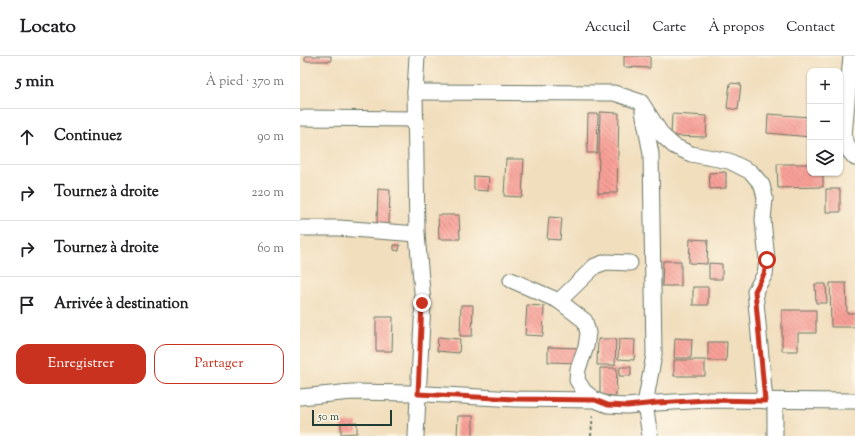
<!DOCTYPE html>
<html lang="fr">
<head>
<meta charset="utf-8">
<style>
	body { margin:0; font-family:"Sorts Mill Goudy",serif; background:#f6f6f6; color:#202124 }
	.controls { position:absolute; right:12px; top:12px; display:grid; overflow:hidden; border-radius:8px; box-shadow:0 1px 3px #0004 }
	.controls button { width:36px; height:36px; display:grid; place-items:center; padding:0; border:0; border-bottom:1px solid #e0e0e0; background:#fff; color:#202124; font:20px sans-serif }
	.scale { position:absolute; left:12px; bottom:10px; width:80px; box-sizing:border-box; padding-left:4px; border:2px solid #1f3d34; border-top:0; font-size:11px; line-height:14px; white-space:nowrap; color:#1f3d34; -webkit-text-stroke:3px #fcf5e5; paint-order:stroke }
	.stop { position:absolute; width:12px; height:12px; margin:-9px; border:3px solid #c8321e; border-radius:50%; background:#fff }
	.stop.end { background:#c8321e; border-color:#fff; box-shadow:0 1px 4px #0008 }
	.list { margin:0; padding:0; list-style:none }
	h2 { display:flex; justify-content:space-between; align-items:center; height:52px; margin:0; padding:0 16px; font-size:17px }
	h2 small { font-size:13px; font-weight:400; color:#757577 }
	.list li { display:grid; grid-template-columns:26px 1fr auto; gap:12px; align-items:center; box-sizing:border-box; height:56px; padding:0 16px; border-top:1px solid #e0e0e0 }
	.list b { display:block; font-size:15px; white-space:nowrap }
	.list em { font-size:13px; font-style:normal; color:#757577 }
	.actions { display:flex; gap:8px; padding:12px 16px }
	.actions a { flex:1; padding:9px 0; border:1px solid #c8321e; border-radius:12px; text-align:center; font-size:14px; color:#c8321e }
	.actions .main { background:#c8321e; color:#fff }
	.icon { flex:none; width:22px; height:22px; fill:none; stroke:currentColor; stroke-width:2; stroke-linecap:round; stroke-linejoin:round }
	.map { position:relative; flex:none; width:555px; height:380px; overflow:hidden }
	header { display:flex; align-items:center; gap:24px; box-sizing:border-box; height:56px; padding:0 20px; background:#fff; border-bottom:1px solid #e0e0e0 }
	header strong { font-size:19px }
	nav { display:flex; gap:22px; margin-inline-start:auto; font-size:14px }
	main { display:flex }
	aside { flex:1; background:#fff }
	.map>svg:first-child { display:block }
</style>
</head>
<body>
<header>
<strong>Locato</strong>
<nav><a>Accueil</a><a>Carte</a><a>À propos</a><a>Contact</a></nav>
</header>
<main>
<aside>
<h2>5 min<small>À pied · 370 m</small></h2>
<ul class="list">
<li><svg class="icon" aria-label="ahead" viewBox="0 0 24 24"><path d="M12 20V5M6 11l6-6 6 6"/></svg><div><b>Continuez</b></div><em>90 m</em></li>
<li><svg class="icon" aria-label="right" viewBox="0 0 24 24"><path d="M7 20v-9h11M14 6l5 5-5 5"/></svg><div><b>Tournez à droite</b></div><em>220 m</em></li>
<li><svg class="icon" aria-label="right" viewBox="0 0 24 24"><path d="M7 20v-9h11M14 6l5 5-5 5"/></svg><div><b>Tournez à droite</b></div><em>60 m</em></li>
<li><svg class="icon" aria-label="arrive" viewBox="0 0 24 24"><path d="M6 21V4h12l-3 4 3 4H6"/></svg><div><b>Arrivée à destination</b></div></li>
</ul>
<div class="actions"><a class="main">Enregistrer</a><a>Partager</a></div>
</aside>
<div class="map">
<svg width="555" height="380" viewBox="0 0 555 380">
	<defs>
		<pattern id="building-back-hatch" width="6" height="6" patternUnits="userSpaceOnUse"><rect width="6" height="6" fill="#f9a098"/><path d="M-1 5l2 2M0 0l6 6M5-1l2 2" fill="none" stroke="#c9847d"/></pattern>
	</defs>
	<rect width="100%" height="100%" fill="#fcf5e5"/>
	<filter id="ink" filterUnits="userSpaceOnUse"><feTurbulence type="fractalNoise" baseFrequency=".025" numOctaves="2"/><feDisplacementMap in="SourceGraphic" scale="8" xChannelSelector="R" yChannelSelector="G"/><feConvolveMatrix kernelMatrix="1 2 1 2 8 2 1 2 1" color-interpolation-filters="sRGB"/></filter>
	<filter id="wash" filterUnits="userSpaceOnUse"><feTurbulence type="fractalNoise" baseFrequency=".012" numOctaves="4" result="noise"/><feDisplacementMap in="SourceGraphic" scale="16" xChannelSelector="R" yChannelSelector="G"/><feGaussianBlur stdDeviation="0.9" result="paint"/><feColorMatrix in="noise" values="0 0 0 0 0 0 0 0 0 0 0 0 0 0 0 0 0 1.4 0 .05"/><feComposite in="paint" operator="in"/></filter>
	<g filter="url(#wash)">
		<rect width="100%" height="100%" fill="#f1debd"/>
		<g id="blocks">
			<!-- building -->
			<g fill="url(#building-back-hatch)">
				<rect x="5" y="0" width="26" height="5"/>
				<path d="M 324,0 L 350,0 L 350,12 L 324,11 Z"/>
				<path d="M 430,27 L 441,28 L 438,54 L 427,52 Z"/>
				<path d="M 300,56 L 319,57 L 317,137 L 298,137 Z"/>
				<path d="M 288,58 L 298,58 L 297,97 L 287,97 Z"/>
				<path d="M 372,58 L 407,60 L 406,81 L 371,80 Z"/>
				<path d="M 468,58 L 510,61 L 510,81 L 467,77 Z"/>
				<path d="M 206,103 L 224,103 L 222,141 L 204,140 Z"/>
				<path d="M 477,108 L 510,108 L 510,117 L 523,117 L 523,131 L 478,132 Z"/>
				<path d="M 426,116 L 426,132 L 410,133 L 409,117 Z"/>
				<path d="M 174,120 L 189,121 L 188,135 L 174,134 Z"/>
				<path d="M 78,133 L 90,134 L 89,169 L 77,168 Z"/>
				<rect x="526" y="133" width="14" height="23"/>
				<path d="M 138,159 L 159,159 L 160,183 L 139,183 Z"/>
				<path d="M 249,161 L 262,162 L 260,184 L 247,183 Z"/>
				<path d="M 390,183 L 408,184 L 407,208 L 389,207 Z"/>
				<path d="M 94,189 L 100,189 L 99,195 L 94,194 Z"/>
				<path d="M 363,205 L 381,205 L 381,230 L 362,230 Z"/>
				<path d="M 409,207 L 422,208 L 422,223 L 409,223 Z"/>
				<path d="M 530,227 L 546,227 L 547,257 L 555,257 L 555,271 L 531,271 Z"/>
				<path d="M 515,228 L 526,228 L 527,247 L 516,247 Z"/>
				<rect x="393" y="231" width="15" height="18"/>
				<path d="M 161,249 L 173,249 L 172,280 L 160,280 Z"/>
				<path d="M 227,249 L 244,250 L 243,280 L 225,279 Z"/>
				<path d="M 482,254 L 516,254 L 516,277 L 498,277 L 498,295 L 482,295 Z"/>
				<path d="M 76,261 L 93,261 L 92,295 L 76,295 Z"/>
				<path d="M 138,281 L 160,283 L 159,297 L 137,295 Z"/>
				<path d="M 375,282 L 392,283 L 391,302 L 374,302 Z"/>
				<path d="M 298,283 L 316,283 L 315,309 L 297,309 Z"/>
				<path d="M 319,283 L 335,284 L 334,304 L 318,303 Z"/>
				<path d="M 408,286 L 427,286 L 426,305 L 408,305 Z"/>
				<path d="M 248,291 L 281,292 L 280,307 L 248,306 Z"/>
				<rect x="374" y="304" width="31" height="16"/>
				<path d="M 320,311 L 331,311 L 331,320 L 319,320 Z"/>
				<path d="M 300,312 L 317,312 L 316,340 L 300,339 Z"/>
				<path d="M 158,360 L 173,360 L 173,380 L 157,380 Z"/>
				<path d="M 57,366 L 57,377 L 41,378 L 41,367 Z"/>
			</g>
		</g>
	</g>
	<g filter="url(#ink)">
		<use href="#blocks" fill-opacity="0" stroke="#687564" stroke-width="1"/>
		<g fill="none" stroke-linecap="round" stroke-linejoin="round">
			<!-- minor casing -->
			<g stroke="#687564" stroke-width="17">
				<g id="minor">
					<path d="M 551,0 L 544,80 L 550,96 L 555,102"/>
					<path d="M 115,36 L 314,37 L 341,46 L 362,79 L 374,90 L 391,98 L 429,105 L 451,116 L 462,129 L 465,142 L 463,164 L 467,204 L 465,218 L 455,235 L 465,345"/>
					<path d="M 343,55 L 351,98 L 354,299 L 345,348 L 350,380"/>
					<path d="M 0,62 L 116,63"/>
					<path d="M 0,172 L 39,172 L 117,178"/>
					<path d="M 211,224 L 259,245 L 285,265 L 288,277 L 286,291 L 278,313 L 277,324 L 284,335 L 295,344 L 308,349 L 327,350 L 357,347 L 407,344 L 555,345"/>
					<path d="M 259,245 L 295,210 L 306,206 L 330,207"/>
					<path d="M 0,341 L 52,336 L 110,337 L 215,343 L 295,344"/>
					<path d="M 116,380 L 123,247 L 117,178 L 115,36 L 117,0"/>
					<path d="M 475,380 L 475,345"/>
				</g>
			</g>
			<!-- path -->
			<path stroke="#687564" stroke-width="2" stroke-dasharray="3 3" stroke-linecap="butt" d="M 291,380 L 293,357"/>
			<!-- minor -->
			<use href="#minor" stroke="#fff" stroke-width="15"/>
		</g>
	</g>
	<g fill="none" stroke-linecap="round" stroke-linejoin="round" filter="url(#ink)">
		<!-- route -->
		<path stroke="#c8321e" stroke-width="5" d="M 122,247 L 118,338 L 215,343 L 295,344 L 308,349 L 327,350 L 357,347 L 407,344 L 465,345 L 455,235 L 464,218 L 467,204"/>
	</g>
</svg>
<div class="controls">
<button>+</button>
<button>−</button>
<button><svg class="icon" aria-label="layers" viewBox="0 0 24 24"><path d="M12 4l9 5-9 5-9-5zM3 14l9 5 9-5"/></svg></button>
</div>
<div class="scale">50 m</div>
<div class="stop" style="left:467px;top:204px"></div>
<div class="stop end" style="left:122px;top:247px"></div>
</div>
</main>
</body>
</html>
